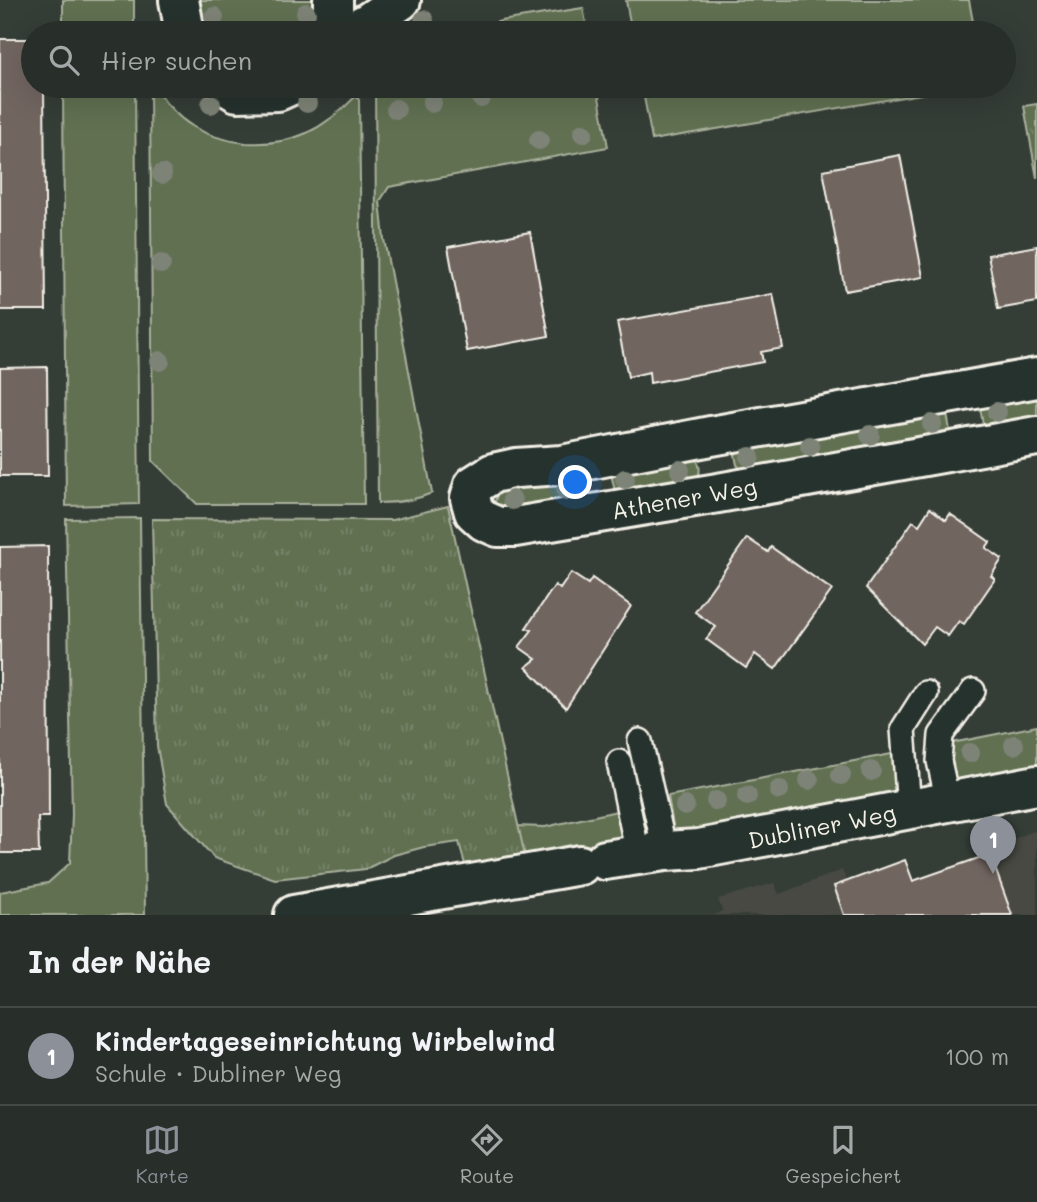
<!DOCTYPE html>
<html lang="de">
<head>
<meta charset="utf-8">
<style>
	body { margin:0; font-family:Mali,sans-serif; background:#303631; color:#f1f3f6 }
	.you { position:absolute; left:576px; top:483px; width:24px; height:24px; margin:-18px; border:5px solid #fff; border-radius:50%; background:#1a73e8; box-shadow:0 0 0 10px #1a73e833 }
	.badge { display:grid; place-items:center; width:46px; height:46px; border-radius:50%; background:#8c9099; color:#fff; font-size:23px; font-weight:700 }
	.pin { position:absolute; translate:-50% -58px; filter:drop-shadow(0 2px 4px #0008) }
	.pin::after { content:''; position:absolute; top:37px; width:24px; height:21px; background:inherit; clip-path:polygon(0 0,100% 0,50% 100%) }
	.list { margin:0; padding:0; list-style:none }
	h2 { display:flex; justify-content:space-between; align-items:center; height:91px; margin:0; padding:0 28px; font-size:30px }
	h2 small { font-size:23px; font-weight:400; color:#a5a8a8 }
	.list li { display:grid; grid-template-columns:46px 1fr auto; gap:21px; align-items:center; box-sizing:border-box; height:98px; padding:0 28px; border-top:2px solid #444a46 }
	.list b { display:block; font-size:26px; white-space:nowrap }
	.list p { margin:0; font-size:23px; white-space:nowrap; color:#a5a8a8 }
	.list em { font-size:23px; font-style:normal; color:#a5a8a8 }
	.icon { flex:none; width:38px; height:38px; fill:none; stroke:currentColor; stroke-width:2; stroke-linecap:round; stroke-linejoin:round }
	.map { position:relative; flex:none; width:1037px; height:915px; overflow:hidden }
	.search { position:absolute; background:#282e29; box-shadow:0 7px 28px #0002; left:21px; right:21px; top:21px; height:77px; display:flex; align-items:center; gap:18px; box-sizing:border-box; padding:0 24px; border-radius:38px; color:#a5a8a8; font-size:26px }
	.sheet { height:189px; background:#282e29 }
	nav { display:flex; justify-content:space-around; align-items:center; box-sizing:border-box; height:98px; border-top:2px solid #444a46; background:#282e29; font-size:19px; color:#a5a8a8 }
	nav a { display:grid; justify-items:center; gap:4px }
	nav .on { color:#8c9099 }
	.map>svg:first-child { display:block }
</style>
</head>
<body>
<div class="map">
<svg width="1037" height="915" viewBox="0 0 1037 915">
	<defs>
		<pattern id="park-tufts" width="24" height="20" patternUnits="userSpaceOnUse" patternTransform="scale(1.75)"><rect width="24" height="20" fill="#607051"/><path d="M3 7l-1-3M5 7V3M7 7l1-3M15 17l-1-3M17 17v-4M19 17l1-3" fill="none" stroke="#77856a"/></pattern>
	</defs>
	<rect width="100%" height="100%" fill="#353d37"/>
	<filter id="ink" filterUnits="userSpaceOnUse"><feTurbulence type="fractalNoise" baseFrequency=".0143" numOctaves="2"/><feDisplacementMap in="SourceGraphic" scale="14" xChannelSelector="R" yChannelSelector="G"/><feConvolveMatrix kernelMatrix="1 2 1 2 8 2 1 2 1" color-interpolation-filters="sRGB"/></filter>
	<g filter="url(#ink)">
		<!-- built -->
		<path fill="#474943" d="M 1037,830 L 1037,915 L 714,915 L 722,911 L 718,899 L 774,883 L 779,894 L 842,870 L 847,881 L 905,860 L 914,882 L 950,877 L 948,868 L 989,854 L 990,847 Z"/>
		<!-- green -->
		<g fill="#607051" stroke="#aab09c" stroke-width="2">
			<rect x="63" y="0" width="71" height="33"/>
			<path d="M 195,0 L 324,0 L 317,33 L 200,33 Z"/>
			<path d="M 630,0 L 969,0 L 975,33 L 632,33 L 626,1 Z"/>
			<path d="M 583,8 L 588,33 L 460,33 L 501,21 Z"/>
			<path d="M 63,86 L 135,86 L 139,504 L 66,506 Z"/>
			<path d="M 152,86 C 158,91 163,100 169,106 C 176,114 185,122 194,127 C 209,136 228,141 246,143 C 293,146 324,129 356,96 L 359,100 L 364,504 L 197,504 L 153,461 L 150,89 Z"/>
			<path d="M 375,86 L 597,86 L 608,147 L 389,187 L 380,201 L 384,239 L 432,493 C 416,500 395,503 378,503 Z"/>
			<path d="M 642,86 L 968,86 L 652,140 Z"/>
			<path d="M 1037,392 L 1037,420 L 984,430 L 979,402 Z"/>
			<path d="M 946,408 L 951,436 L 742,470 L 737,465 L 735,455 L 739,449 Z"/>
			<path d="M 694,456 C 701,465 702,473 695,481 L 616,496 L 610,469 Z"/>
			<path d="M 577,474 L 582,502 L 510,516 L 494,505 L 498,491 Z"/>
			<path d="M 140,518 L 145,915 L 0,915 L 0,892 L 48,883 L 70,863 L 72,814 L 66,519 Z"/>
			<path d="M 1037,726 L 1037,771 L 963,784 L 953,777 L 948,752 L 952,743 Z"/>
			<path d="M 897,753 L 899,785 L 891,796 L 683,837 L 674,831 L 668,796 Z"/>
			<path d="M 617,811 L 624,842 L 526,861 L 517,826 L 545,827 Z"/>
		</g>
		<!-- park -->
		<g fill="url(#park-tufts)" stroke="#aab09c" stroke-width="2">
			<path d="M 1037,104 L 1037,178 L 1024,106 Z"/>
			<path d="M 448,506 L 526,861 L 467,872 L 459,842 L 424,847 L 394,855 L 366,869 L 275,879 L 214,858 L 167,804 L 157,746 L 152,519 L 392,520 Z"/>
		</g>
		<!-- building -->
		<g fill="#716560" stroke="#f4f1e8" stroke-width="2">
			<path d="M 0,39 L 33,39 L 33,86 L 44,86 L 46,310 L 0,310 Z"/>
			<path d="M 900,155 L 923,277 L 845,291 L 823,170 Z"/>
			<path d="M 530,232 L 549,336 L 467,351 L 448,247 Z"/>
			<path d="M 1037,246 L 1037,302 L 998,309 L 988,255 Z"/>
			<path d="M 773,294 L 783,348 L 761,352 L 763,362 L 650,383 L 649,372 L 628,377 L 617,322 Z"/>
			<path d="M 47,367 L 48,476 L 0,476 L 0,368 Z"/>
			<path d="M 930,508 L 946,520 L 950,514 L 990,542 L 986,548 L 1002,559 L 991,576 L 995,579 L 964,624 L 959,621 L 948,636 L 935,627 L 922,644 L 866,588 L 913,521 L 919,525 Z"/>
			<path d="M 747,538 L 768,552 L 771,547 L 832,590 L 775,669 L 755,654 L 746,668 L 706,639 L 716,627 L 695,612 Z"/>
			<path d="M 48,546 L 49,817 L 38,817 L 39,853 L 0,853 L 0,547 Z"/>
			<path d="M 571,573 L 588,584 L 592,578 L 631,606 L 566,708 L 526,667 L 536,659 L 519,647 L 532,630 L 526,628 L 555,585 L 560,589 Z"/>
			<path d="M 990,854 L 1012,915 L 844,915 L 834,886 L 905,860 L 913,881 Z"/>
		</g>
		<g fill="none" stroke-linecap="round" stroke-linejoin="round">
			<!-- lane casing -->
			<g stroke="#f4f1e8" stroke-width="28">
				<g id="lane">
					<path d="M 640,741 L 665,851"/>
					<path d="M 619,762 L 638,855"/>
					<path d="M 948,802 L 939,761 L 941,735 L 973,691"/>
					<path d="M 909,809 L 903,729 L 926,693"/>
				</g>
			</g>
			<!-- street casing -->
			<g stroke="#f4f1e8" stroke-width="44">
				<g id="street">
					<path d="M 179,0 L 185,33"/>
					<path d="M 333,0 L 333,33"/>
					<path d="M 348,33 L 369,22 L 401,0"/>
					<path d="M 227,86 L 237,92 L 278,91 L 289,86"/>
					<path d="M 1037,378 L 711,436 L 562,465 L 516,468 L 493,473 L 474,485 L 470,498 L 474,512 L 484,521 L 498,527 L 515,527 L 718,493 L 1037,436"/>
					<path d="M 605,860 L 665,851 L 699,849 L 1037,785"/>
					<path d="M 294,915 L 580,865"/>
				</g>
			</g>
			<!-- lane -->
			<use href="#lane" stroke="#26332d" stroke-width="23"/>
			<!-- street -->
			<use href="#street" stroke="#26332d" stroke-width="38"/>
		</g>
		<!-- trees -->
		<g fill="#7e8377">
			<circle cx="306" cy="13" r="10"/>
			<circle cx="214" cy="17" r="10"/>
			<circle cx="424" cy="20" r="10"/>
			<circle cx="481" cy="98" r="10"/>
			<circle cx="307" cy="103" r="10"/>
			<circle cx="432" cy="103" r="10"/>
			<circle cx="211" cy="104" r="10"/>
			<circle cx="396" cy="109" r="10"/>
			<circle cx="583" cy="133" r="10"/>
			<circle cx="539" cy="140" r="10"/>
			<circle cx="162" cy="174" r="10"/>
			<circle cx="161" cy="264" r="10"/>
			<circle cx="160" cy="361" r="10"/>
			<circle cx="997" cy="412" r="10"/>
			<circle cx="932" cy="424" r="10"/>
			<circle cx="870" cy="435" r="10"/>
			<circle cx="810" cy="446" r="10"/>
			<circle cx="750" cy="457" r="10"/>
			<circle cx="680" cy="470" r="10"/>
			<circle cx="625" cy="479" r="10"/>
			<circle cx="566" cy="491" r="10"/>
			<circle cx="512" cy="500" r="10"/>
			<circle cx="1014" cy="745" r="10"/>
			<circle cx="970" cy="753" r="10"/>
			<circle cx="871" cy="771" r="10"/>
			<circle cx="841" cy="775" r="10"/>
			<circle cx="809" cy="780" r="10"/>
			<circle cx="779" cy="790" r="10"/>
			<circle cx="747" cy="796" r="10"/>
			<circle cx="716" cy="801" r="10"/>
			<circle cx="685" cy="806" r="10"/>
		</g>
	</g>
	<g text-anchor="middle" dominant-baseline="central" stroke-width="7" stroke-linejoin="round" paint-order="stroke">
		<!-- street labels -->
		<g font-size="23" fill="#f4f1e8" stroke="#26332d">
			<text transform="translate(684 498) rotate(-10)">Athener Weg</text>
			<text transform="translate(822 826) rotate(-11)">Dubliner Weg</text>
		</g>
	</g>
</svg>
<div class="you"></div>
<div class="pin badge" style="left:993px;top:874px">1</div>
<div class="search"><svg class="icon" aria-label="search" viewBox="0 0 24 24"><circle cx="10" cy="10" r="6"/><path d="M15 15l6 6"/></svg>Hier suchen</div>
</div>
<section class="sheet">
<h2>In der Nähe<small></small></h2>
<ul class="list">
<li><span class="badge">1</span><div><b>Kindertageseinrichtung Wirbelwind</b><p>Schule · Dubliner Weg</p></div><em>100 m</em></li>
</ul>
</section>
<nav>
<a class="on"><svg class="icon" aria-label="map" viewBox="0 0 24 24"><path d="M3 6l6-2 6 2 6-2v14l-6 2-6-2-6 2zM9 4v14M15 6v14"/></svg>Karte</a>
<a><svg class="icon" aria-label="directions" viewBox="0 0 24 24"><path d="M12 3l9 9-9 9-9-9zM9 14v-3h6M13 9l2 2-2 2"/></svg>Route</a>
<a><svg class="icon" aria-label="saved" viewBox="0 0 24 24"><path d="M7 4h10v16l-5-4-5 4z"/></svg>Gespeichert</a>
</nav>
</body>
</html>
